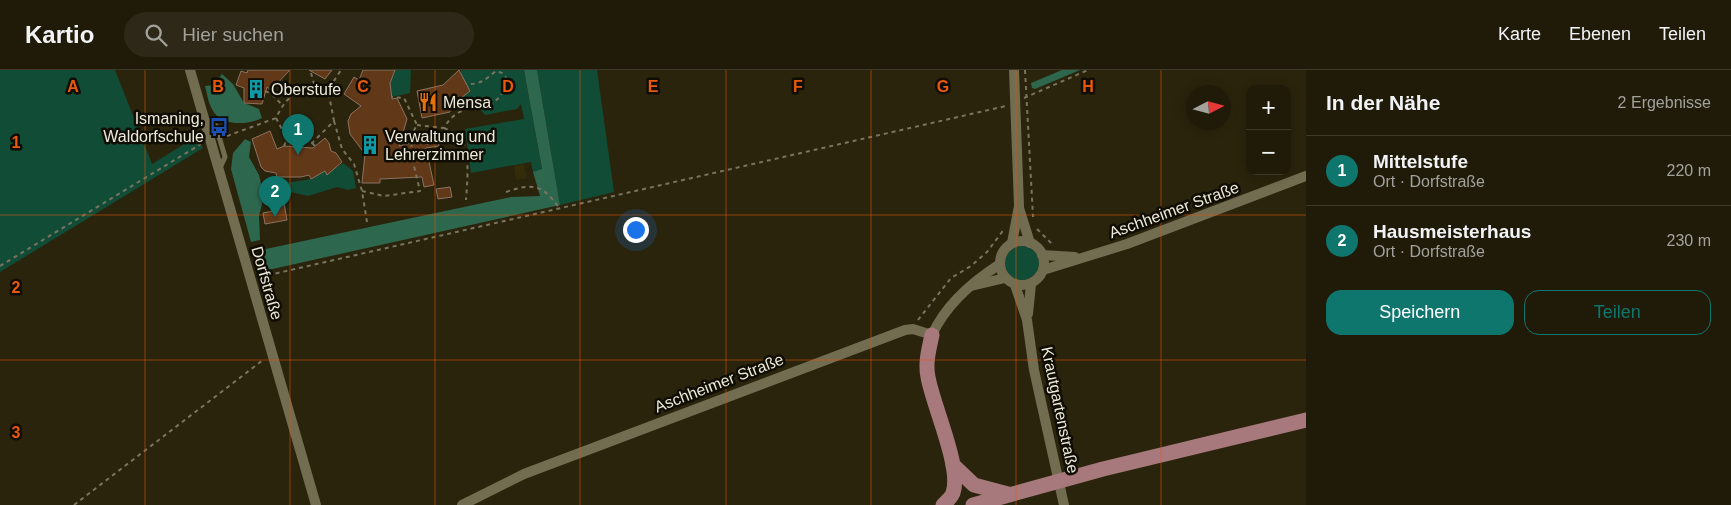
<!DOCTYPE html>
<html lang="de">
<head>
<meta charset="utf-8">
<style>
	body { margin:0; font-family:Helvetica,sans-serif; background:#2d2817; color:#f1f3f6 }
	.controls { position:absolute; right:15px; top:15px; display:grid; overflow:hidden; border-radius:10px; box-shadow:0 2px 12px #0003 }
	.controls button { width:45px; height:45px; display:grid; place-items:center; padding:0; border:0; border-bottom:1px solid #3d392a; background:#201b09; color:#f1f3f6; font:25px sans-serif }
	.compass { position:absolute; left:1186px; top:15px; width:45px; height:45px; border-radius:50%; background:#201b09; box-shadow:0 2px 12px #0003; rotate:84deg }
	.you { position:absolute; left:635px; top:159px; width:18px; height:18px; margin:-12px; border:4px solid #fff; border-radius:50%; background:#1a73e8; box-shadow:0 0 0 8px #1a73e833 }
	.badge { display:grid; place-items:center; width:32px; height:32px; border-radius:50%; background:#0f766e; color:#fff; font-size:16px; font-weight:700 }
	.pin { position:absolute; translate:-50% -41px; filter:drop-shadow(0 1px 2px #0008) }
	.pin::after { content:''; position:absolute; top:26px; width:18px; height:15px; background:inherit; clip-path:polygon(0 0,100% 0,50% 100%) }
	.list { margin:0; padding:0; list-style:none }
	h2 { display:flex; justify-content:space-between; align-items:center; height:65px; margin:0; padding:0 20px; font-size:21px }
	h2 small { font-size:16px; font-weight:400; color:#a2a19c }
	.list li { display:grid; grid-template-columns:32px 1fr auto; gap:15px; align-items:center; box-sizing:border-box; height:70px; padding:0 20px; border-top:1px solid #3d392a }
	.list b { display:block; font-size:19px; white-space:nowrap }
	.list p { margin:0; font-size:16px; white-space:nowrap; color:#a2a19c }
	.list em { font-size:16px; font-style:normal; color:#a2a19c }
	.actions { display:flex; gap:10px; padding:15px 20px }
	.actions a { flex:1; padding:11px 0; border:1px solid #0f766e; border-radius:15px; text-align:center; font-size:18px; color:#0f766e }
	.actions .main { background:#0f766e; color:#fff }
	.icon { flex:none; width:28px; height:28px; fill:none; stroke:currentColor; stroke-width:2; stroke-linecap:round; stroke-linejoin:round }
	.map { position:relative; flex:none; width:1306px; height:435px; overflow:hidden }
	header { display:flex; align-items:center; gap:30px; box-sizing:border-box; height:70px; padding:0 25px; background:#201b09; border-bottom:1px solid #3d392a }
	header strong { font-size:24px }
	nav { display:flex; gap:28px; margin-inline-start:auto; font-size:18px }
	.search { width:350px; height:45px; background:#2d2817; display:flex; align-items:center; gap:12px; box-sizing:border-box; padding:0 18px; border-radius:28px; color:#a2a19c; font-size:19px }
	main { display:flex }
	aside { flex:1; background:#201b09 }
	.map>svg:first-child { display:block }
</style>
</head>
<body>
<header>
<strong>Kartio</strong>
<div class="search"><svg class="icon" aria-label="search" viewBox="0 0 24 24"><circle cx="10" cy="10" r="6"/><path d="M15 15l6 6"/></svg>Hier suchen</div>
<nav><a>Karte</a><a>Ebenen</a><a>Teilen</a></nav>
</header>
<main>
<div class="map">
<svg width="1306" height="435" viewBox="0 0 1306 435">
	<rect width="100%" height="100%" fill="#2a240c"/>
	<!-- green -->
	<g fill="#114c36">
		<path d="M 0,0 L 115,0 L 152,94 L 196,67 L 203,78 L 0,202 Z"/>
		<path d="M 395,0 L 411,0 L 410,23 L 392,27 L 390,13 Z"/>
		<path d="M 461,0 L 524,0 L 542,100 L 533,102 L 531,92 L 471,103 L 465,59 L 524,49 L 521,34 L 517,39 L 485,45 L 477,35 L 465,35 L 461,28 Z"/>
		<path d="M 537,0 L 597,0 L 614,122 L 560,135 Z"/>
		<path d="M 343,93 L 353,101 L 356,118 L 348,120 L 337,117 L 308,126 L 291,122 L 286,113 L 311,109 L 325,101 L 327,104 Z"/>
		<circle cx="1022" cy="193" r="17"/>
	</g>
	<!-- forest -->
	<g fill="#2d674e">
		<path d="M 524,0 L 537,0 L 560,135 L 259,202 L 257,192 L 263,191 L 261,180 L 511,127 L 540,126 L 533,102 L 542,99 Z"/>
		<path d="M 1062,0 L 1080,0 L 1035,19 L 1032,18 L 1031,13 Z"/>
		<path d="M 222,4 L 233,14 L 244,33 L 259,39 L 262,48 C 248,55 220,57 212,39 C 208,32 207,23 205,16 L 214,15 Z"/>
		<path d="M 245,69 L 251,72 L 249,87 L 259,105 L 264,126 L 259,146 L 260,170 L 251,172 L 231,99 L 233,83 Z"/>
	</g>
	<!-- sand -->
	<path fill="#332b0a" d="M 524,94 L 527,108 L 516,110 L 514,96 Z"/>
	<!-- building -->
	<g fill="#613818" stroke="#8c7362">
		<path d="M 248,0 L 290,0 L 271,20 L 267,17 L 262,34 L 244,33 L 244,18 L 236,15 L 241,1 L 247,3 Z"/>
		<path d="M 309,0 L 332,0 L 325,9 Z"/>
		<path d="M 363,0 L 395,0 L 390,13 L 392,29 L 397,28 L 407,49 L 399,76 L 423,70 L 428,75 L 426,69 L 438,67 L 439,76 L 426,78 L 434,115 L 424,117 L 422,107 L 380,109 L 380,113 L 362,113 L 365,84 L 350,64 L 348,51 L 351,44 L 361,36 L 344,24 L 354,7 L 359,10 Z"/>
		<path d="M 459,0 L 470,21 L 449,37 L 450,42 L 422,48 L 417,21 L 443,15 Z"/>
		<path d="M 270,61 L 277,79 L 284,76 L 313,78 L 325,68 L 329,73 L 331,81 L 336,83 L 342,92 L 327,105 L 325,101 L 311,109 L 309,105 L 301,107 L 277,107 L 276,103 L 265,101 L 261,97 L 252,69 Z"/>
		<path d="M 450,117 L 452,127 L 438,129 L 436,119 Z"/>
		<path d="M 284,133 L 287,150 L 265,154 L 263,143 L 278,140 L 277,134 Z"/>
	</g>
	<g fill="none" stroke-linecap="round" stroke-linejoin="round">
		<!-- path -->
		<g stroke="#797460" stroke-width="2" stroke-dasharray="4 4" stroke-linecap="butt">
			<path d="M 1025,0 L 1033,147"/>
			<path d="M 311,3 L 315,17"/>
			<path d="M 265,21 L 272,24 L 282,35"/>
			<path d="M 1024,28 L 1088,0"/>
			<path d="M 276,48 L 287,69 L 312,73 L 334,51 L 328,20"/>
			<path d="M 334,51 L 342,79 L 354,94 L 362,121 L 367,152"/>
			<path d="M 417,55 L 444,58 C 464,22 498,53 507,9 L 502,3 L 496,1 C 486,9 480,15 466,14"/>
			<path d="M 444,58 C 451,61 459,64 463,72 C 470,86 467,115 466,130"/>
			<path d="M 227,66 L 276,48 C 288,23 301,15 328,20 L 341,0"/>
			<path d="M 312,73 L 317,78"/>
			<path d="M 284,76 L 287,69"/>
			<path d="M 362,121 L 384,126 L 420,121 C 416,102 405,72 417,55 L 404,28 L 392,27"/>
			<path d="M 506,122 C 532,113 543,114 559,138"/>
			<path d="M 1037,159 L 1053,175"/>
			<path d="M 0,196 L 201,74"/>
			<path d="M 260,207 L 1006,36"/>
			<path d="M 918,250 L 951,208 L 971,196 L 987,182 L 1005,158"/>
			<path d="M 74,435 L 263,290"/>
		</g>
		<!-- service -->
		<path stroke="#726c51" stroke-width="5" d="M 206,49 L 216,56 L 225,87 L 220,98"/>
		<!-- minor -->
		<g stroke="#726c51" stroke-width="10">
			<path d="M 190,0 L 316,435"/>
			<path d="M 1019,138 L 1030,173"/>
			<circle cx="1022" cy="193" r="22"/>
			<path d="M 1012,173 L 1019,136 L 1014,0"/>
			<path d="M 1042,185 L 1075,187"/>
			<path d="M 1043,200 L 1127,174 L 1306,106"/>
			<path d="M 1015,215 L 1027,250 L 1034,300 L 1064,435"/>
			<path d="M 971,216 L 1005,208"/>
			<path d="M 1028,244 L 1031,214"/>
			<path d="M 462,435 L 524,404 L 905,260 L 913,259 L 932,265 C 946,234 972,212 1000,194"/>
		</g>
		<!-- primary -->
		<g stroke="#a7797c" stroke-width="15">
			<path d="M 932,265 C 929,279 925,293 928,307 C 933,336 962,398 953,423 C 951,428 946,432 943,435"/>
			<path d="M 953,395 L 974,415 L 1008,424"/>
			<path d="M 973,435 L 1103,399 L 1306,350"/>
		</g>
	</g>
	<!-- grid -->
	<path fill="none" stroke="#e8590c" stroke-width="1" stroke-opacity="0.55" d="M 145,0 L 145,435M 290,0 L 290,435M 435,0 L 435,435M 580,0 L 580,435M 726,0 L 726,435M 871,0 L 871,435M 1016,0 L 1016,435M 1161,0 L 1161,435M 0,145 L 1306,145M 0,290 L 1306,290"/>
	<!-- icons -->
	<defs>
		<g id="building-bare" transform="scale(1.5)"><path d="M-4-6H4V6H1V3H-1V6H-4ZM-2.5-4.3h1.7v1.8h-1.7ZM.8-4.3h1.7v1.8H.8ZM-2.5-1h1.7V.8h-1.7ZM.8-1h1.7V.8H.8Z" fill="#0f9aa8" stroke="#100d04" stroke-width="2.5" paint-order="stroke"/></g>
		<g id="restaurant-bare" transform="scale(1.5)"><path d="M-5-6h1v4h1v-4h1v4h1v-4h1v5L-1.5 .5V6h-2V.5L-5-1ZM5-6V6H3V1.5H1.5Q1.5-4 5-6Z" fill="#e8710a" stroke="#100d04" stroke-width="2.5" paint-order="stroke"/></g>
		<g id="bus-bare" transform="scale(1.5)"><path d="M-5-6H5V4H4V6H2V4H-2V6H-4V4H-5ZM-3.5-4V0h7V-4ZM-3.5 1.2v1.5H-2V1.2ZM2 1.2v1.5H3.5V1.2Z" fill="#1a4fb4" stroke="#100d04" stroke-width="2.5" paint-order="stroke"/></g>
	</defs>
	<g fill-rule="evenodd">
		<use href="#building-bare" x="256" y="19"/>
		<use href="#restaurant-bare" x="428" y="32"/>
		<use href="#bus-bare" x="219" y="57"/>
		<use href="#building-bare" x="370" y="75"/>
	</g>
	<g text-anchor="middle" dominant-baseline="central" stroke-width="5" stroke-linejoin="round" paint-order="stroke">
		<!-- poi labels -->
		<g font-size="16" fill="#ede9da" stroke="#100d04" text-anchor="start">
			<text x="271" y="19">Oberstufe</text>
			<text x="443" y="32">Mensa</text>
			<text x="204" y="48" text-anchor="end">Ismaning,<tspan x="204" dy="18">Waldorfschule</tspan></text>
			<text x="385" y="66">Verwaltung und<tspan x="385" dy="18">Lehrerzimmer</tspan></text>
		</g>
		<!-- street labels -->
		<g font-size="16" fill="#ede9da" stroke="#100d04">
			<text transform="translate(1174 140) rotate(-20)">Aschheimer Straße</text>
			<text transform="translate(267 213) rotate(74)">Dorfstraße</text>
			<text transform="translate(719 313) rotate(-21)">Aschheimer Straße</text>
			<text transform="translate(1060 340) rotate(78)">Krautgartenstraße</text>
		</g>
	</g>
	<g font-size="16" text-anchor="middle" font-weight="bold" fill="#e8590c" stroke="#100d04" stroke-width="5" stroke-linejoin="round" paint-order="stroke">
		<text x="73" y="22">A</text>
		<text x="218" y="22">B</text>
		<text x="363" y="22">C</text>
		<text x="508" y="22">D</text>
		<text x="653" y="22">E</text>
		<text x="798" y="22">F</text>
		<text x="943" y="22">G</text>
		<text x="1088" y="22">H</text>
		<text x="16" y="78">1</text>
		<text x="16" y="223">2</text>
		<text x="16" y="368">3</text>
	</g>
</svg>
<div class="controls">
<button>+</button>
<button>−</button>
</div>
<svg class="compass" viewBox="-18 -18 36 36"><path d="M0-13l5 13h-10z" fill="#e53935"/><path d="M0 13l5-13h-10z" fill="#a2a19c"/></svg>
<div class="you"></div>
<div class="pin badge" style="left:298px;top:85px">1</div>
<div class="pin badge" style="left:275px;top:147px">2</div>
</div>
<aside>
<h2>In der Nähe<small>2 Ergebnisse</small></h2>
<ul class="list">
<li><span class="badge">1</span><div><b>Mittelstufe</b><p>Ort · Dorfstraße</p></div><em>220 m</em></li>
<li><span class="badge">2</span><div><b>Hausmeisterhaus</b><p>Ort · Dorfstraße</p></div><em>230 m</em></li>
</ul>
<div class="actions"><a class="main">Speichern</a><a>Teilen</a></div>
</aside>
</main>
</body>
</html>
